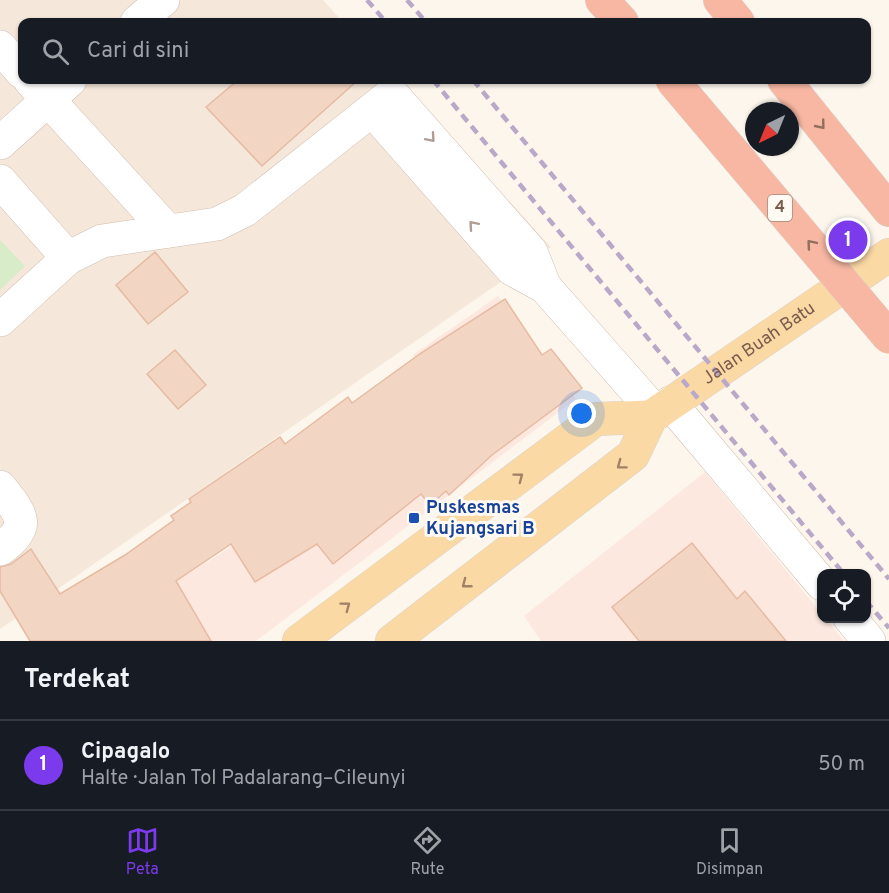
<!DOCTYPE html>
<html lang="id">
<head>
<meta charset="utf-8">
<style>
	body { margin:0; font-family:Overpass,sans-serif; background:#20242c; color:#f1f3f6 }
	.controls { position:absolute; right:18px; bottom:18px; display:grid; overflow:hidden; border-radius:12px; box-shadow:0 2px 4px #0004 }
	.controls button { width:54px; height:54px; display:grid; place-items:center; padding:0; border:0; border-bottom:2px solid #363941; background:#171b24; color:#f1f3f6; font:30px sans-serif }
	.compass { position:absolute; left:745px; top:102px; width:54px; height:54px; border-radius:50%; background:#171b24; box-shadow:0 2px 4px #0004; rotate:223deg }
	.you { position:absolute; left:582px; top:414px; width:21px; height:21px; margin:-15px; border:4px solid #fff; border-radius:50%; background:#1a73e8; box-shadow:0 0 0 9px #1a73e833 }
	.badge { display:grid; place-items:center; width:39px; height:39px; border-radius:50%; background:#7c3aed; color:#fff; font-size:20px; font-weight:700 }
	.pin { position:absolute; translate:-50% -50%; border:3px solid #fff; box-shadow:0 2px 6px #0006 }
	.list { margin:0; padding:0; list-style:none }
	h2 { display:flex; justify-content:space-between; align-items:center; height:78px; margin:0; padding:0 24px; font-size:26px }
	h2 small { font-size:20px; font-weight:400; color:#9ea1a6 }
	.list li { display:grid; grid-template-columns:39px 1fr auto; gap:18px; align-items:center; box-sizing:border-box; height:90px; padding:0 24px; border-top:2px solid #363941 }
	.list b { display:block; font-size:22px; white-space:nowrap }
	.list p { margin:0; font-size:20px; white-space:nowrap; color:#9ea1a6 }
	.list em { font-size:20px; font-style:normal; color:#9ea1a6 }
	.icon { flex:none; width:33px; height:33px; fill:none; stroke:currentColor; stroke-width:2; stroke-linecap:round; stroke-linejoin:round }
	.map { position:relative; flex:none; width:889px; height:641px; overflow:hidden }
	.search { position:absolute; background:#171b24; box-shadow:0 2px 4px #0004; left:18px; right:18px; top:18px; height:66px; display:flex; align-items:center; gap:15px; box-sizing:border-box; padding:0 21px; border-radius:12px; color:#9ea1a6; font-size:22px }
	.sheet { height:168px; background:#171b24 }
	nav { display:flex; justify-content:space-around; align-items:center; box-sizing:border-box; height:84px; border-top:2px solid #363941; background:#171b24; font-size:16px; color:#9ea1a6 }
	nav a { display:grid; justify-items:center; gap:3px }
	nav .on { color:#7c3aed }
	.map>svg:first-child { display:block }
</style>
</head>
<body>
<div class="map">
<svg width="889" height="641" viewBox="0 0 889 641">
	<rect width="100%" height="100%" fill="#fdf6ec"/>
	<!-- residential -->
	<path fill="#f5e8da" d="M 0,0 L 323,0 L 343,22 L 22,22 L 22,80 L 396,80 L 551,247 L 0,629 Z"/>
	<!-- commercial -->
	<g fill="#fde8e0">
		<path d="M 498,296 L 576,399 L 256,641 L 79,641 L 291,510 L 450,405 L 413,355 Z"/>
		<path d="M 705,472 L 821,613 L 822,618 L 826,619 L 844,641 L 541,641 L 524,616 Z"/>
	</g>
	<!-- green -->
	<path fill="#d8ecc9" d="M 0,240 L 25,266 L 0,290 Z"/>
	<!-- building -->
	<g fill="#f3d5c3" stroke="#e6bba3" stroke-width="1.5">
		<path d="M 238,80 L 358,80 L 262,166 L 206,107 Z"/>
		<path d="M 155,252 L 188,292 L 148,324 L 116,285 Z"/>
		<path d="M 505,299 L 542,355 L 551,349 L 582,388 L 492,455 L 449,495 L 446,491 L 430,505 L 421,494 L 333,564 L 317,544 L 255,582 L 231,544 L 176,581 L 211,641 L 30,641 L 0,591 L 0,567 L 11,564 L 31,549 L 60,594 L 125,555 L 174,520 L 171,516 L 191,502 L 189,499 L 280,437 L 285,444 L 348,397 L 352,403 L 421,353 Z"/>
		<path d="M 175,350 L 206,385 L 178,409 L 147,374 Z"/>
		<path d="M 692,543 L 737,599 L 745,591 L 786,641 L 639,641 L 612,607 Z"/>
	</g>
	<g fill="none" stroke-linecap="round" stroke-linejoin="round">
		<!-- minor casing -->
		<g stroke="#d1beb0" stroke-width="34">
			<g id="minor">
				<path d="M 137,22 L 163,0"/>
				<path d="M 0,47 L 22,72"/>
				<path d="M 30,80 L 168,231"/>
				<path d="M 372,110 L 512,269 L 545,287 L 656,413"/>
				<path d="M 0,143 L 70,80"/>
				<path d="M 0,181 L 68,258"/>
				<path d="M 0,320 L 68,258 L 102,241 L 217,224 L 245,210 L 392,94 L 531,252 L 545,287"/>
				<path d="M 670,403 L 822,584"/>
				<path d="M 0,487 C 20,513 34,526 0,549"/>
				<path d="M 850,618 L 869,641"/>
			</g>
		</g>
		<!-- major casing -->
		<g stroke="#dad1cd" stroke-width="34">
			<g id="major">
				<path d="M 299,641 L 596,419 L 651,417"/>
				<path id="s1" d="M 392,641 L 633,455 L 651,417 L 889,255"/>
			</g>
		</g>
		<!-- highway casing -->
		<g stroke="#dad1cd" stroke-width="34">
			<g id="highway">
				<path d="M 602,0 L 622,22"/>
				<path d="M 720,0 L 738,22"/>
				<path d="M 784,80 L 889,210"/>
			</g>
		</g>
		<!-- minor -->
		<use href="#minor" stroke="#fff" stroke-width="33"/>
		<!-- major -->
		<use href="#major" stroke="#fbd9a5" stroke-width="33"/>
		<!-- highway -->
		<use href="#highway" stroke="#f7b7a3" stroke-width="33"/>
		<!-- rail -->
		<g stroke="#b9a8c9" stroke-width="4.5" stroke-dasharray="9 6" stroke-linecap="butt">
			<path d="M 367,0 L 386,22"/>
			<path d="M 407,0 L 426,22"/>
			<path d="M 433,80 L 844,574"/>
			<path d="M 473,80 L 889,579"/>
			<path d="M 866,601 L 889,628"/>
		</g>
		<!-- highway-bridge casing -->
		<g stroke="#dad1cd" stroke-width="34" stroke-linecap="butt">
			<path id="highway-bridge" d="M 672,80 L 889,337"/>
		</g>
		<!-- highway-bridge -->
		<use href="#highway-bridge" stroke="#f7b7a3" stroke-width="33"/>
	</g>
	<!-- one-way arrows -->
	<defs><path id="oneway-chevron" d="M-2-3.5L2.5 0L-2 3.5" fill="none" stroke-width="1.6" stroke-linecap="round" stroke-linejoin="round" transform="scale(1.5)"/></defs>
	<g stroke="#936e5e">
		<use href="#oneway-chevron" transform="translate(821 125) rotate(51)"/>
		<use href="#oneway-chevron" transform="translate(811 244) rotate(-130)"/>
	</g>
	<g stroke="#af9d94">
		<use href="#oneway-chevron" transform="translate(431 138) rotate(49)"/>
		<use href="#oneway-chevron" transform="translate(473 225) rotate(-131)"/>
	</g>
	<g stroke="#a18267">
		<use href="#oneway-chevron" transform="translate(621 465) rotate(143)"/>
		<use href="#oneway-chevron" transform="translate(519 477) rotate(-37)"/>
		<use href="#oneway-chevron" transform="translate(466 584) rotate(142)"/>
		<use href="#oneway-chevron" transform="translate(346 606) rotate(-37)"/>
	</g>
	<!-- markers -->
	<rect fill="#1a4fb4" stroke="#fffaf3" stroke-width="2" x="408" y="512" width="12" height="12" rx="3"/>
	<g text-anchor="middle" dominant-baseline="central" stroke-width="6" stroke-linejoin="round" paint-order="stroke">
		<!-- shield labels -->
		<rect fill="#fffaf3" stroke="#a28b7f" stroke-width="1.5" x="768" y="195" width="24" height="26" rx="4.5"/>
		<g font-size="16" font-weight="bold" fill="#7a5c4d">
			<text x="780" y="208">4</text>
		</g>
		<!-- street labels -->
		<g font-size="18" fill="#7a5c4d" stroke="#fffaf3">
			<text stroke="none"><textPath href="#s1" startOffset="477">Jalan Buah Batu</textPath></text>
		</g>
		<!-- transit labels -->
		<g font-size="18" font-weight="bold" fill="#164399" stroke="#fffaf3" text-anchor="start">
			<text x="426" y="508">Puskesmas<tspan x="426" dy="21">Kujangsari B</tspan></text>
		</g>
	</g>
</svg>
<div class="controls">
<button><svg class="icon" aria-label="locate" viewBox="0 0 24 24"><circle cx="12" cy="12" r="6"/><path d="M12 2v4M12 18v4M2 12h4M18 12h4"/></svg></button>
</div>
<svg class="compass" viewBox="-18 -18 36 36"><path d="M0-13l5 13h-10z" fill="#e53935"/><path d="M0 13l5-13h-10z" fill="#9ea1a6"/></svg>
<div class="you"></div>
<div class="pin badge" style="left:848px;top:240px">1</div>
<div class="search"><svg class="icon" aria-label="search" viewBox="0 0 24 24"><circle cx="10" cy="10" r="6"/><path d="M15 15l6 6"/></svg>Cari di sini</div>
</div>
<section class="sheet">
<h2>Terdekat<small></small></h2>
<ul class="list">
<li><span class="badge">1</span><div><b>Cipagalo</b><p>Halte · Jalan Tol Padalarang–Cileunyi</p></div><em>50 m</em></li>
</ul>
</section>
<nav>
<a class="on"><svg class="icon" aria-label="map" viewBox="0 0 24 24"><path d="M3 6l6-2 6 2 6-2v14l-6 2-6-2-6 2zM9 4v14M15 6v14"/></svg>Peta</a>
<a><svg class="icon" aria-label="directions" viewBox="0 0 24 24"><path d="M12 3l9 9-9 9-9-9zM9 14v-3h6M13 9l2 2-2 2"/></svg>Rute</a>
<a><svg class="icon" aria-label="saved" viewBox="0 0 24 24"><path d="M7 4h10v16l-5-4-5 4z"/></svg>Disimpan</a>
</nav>
</body>
</html>
